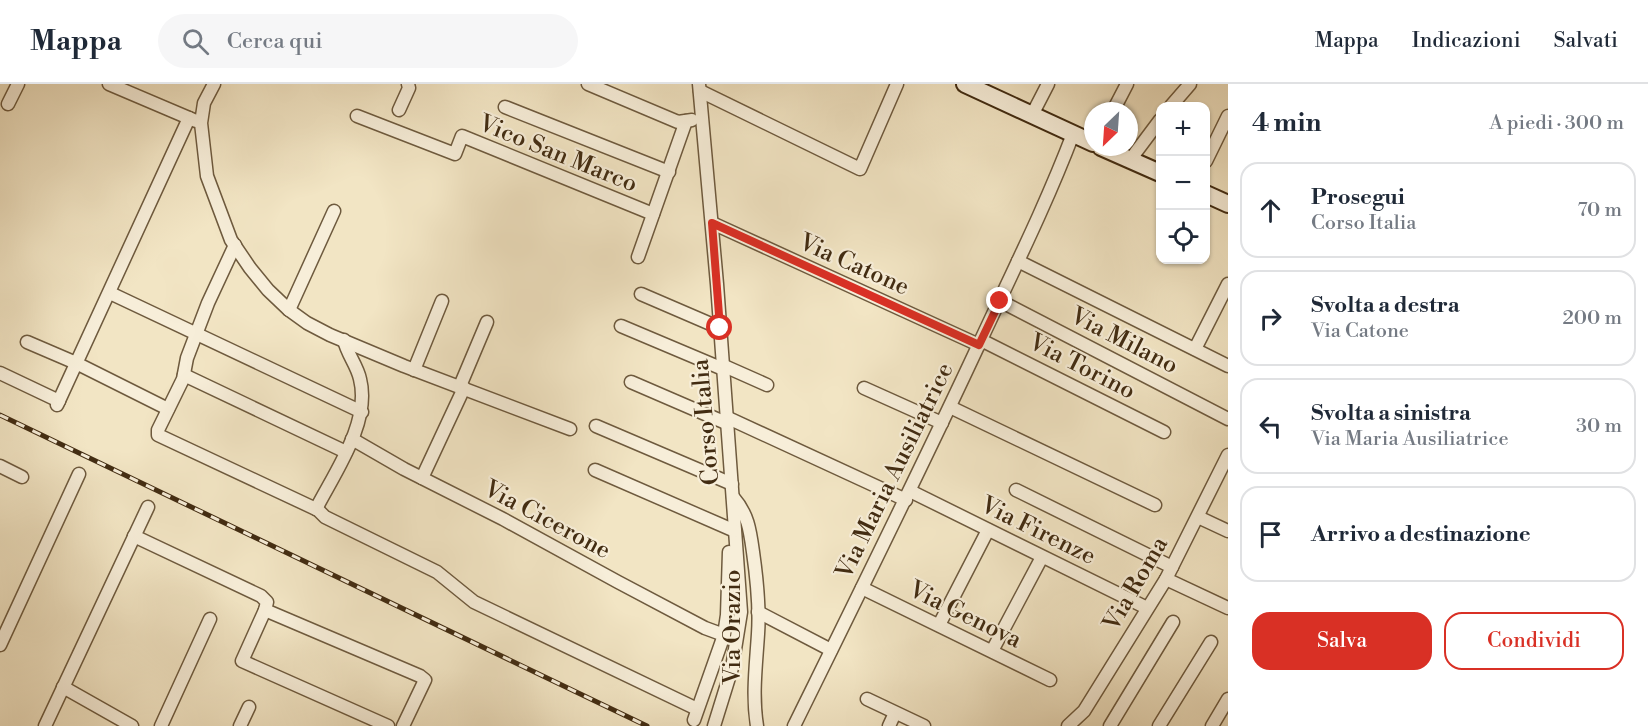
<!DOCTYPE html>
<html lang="it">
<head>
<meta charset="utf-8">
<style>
	body { margin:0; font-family:"Libre Bodoni",serif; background:#f6f6f7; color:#1f2937 }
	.controls { position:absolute; right:18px; top:18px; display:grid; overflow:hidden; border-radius:12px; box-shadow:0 2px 4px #0004 }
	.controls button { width:54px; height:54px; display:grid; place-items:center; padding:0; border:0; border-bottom:2px solid #e0e1e3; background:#fff; color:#1f2937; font:30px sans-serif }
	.compass { position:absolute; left:1084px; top:18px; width:54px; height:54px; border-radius:50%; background:#fff; box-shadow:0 2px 4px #0004; rotate:205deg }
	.stop { position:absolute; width:18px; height:18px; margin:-14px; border:4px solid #d93025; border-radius:50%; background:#fff }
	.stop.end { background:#d93025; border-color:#fff; box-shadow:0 2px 6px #0008 }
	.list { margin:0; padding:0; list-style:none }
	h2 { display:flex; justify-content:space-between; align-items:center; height:78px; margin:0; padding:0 24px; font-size:26px }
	h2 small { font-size:20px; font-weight:400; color:#747a83 }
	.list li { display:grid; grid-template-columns:39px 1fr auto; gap:18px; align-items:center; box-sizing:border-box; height:96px; margin:0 12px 12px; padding:0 12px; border:2px solid #e0e1e3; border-radius:18px }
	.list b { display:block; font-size:22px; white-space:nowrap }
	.list p { margin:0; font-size:20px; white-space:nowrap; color:#747a83 }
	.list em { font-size:20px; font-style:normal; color:#747a83 }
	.actions { display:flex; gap:12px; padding:18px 24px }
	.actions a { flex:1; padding:14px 0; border:2px solid #d93025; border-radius:18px; text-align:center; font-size:21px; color:#d93025 }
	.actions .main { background:#d93025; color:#fff }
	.icon { flex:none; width:33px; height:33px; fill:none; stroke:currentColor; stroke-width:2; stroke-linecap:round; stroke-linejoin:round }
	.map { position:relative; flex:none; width:1228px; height:642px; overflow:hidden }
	header { display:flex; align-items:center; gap:36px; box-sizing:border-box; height:84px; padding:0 30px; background:#fff; border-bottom:2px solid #e0e1e3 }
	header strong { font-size:28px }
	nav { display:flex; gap:33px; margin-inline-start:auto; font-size:21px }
	.search { width:420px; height:54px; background:#f6f6f7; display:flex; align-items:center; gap:15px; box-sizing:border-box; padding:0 21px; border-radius:33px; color:#747a83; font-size:22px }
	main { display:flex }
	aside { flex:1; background:#fff }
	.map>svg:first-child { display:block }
</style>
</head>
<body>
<header>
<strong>Mappa</strong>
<div class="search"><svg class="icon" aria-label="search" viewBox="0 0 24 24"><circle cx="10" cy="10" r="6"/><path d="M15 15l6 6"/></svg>Cerca qui</div>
<nav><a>Mappa</a><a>Indicazioni</a><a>Salvati</a></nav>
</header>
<main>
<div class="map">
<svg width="1228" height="642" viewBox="0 0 1228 642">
	<rect width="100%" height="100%" fill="#f2e5c4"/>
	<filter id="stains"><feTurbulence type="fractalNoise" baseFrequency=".00333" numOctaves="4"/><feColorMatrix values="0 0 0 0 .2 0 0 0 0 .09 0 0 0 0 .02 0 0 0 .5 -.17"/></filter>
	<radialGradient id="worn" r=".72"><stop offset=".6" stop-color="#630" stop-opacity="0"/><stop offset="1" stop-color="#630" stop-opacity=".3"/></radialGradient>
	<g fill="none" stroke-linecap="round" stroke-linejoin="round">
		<!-- street casing -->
		<g stroke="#6e5a3e" stroke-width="15">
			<g id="street">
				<path d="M 109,0 L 196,37"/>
				<path d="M 214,0 L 204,19 L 201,39 L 207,92 L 231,156 L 250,184 L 268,206 L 289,226 L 307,239 L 330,251 L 404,282 L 570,345"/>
				<path d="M 588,0 L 678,38 L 692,36"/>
				<path d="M 699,0 L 717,200 L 741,528 L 732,584 L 714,642"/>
				<path d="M 700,7 L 860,85 L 897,0"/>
				<path d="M 8,20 L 18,0"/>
				<path d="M 1171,22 L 1190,0"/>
				<path d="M 505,23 L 669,88"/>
				<path d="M 399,26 L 409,4 L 408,0"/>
				<path d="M 1113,27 L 1127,0"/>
				<path d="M 1032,31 L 1048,0"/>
				<path d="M 357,32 L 455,70 L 462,52 L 653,130"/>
				<path d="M 1130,76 L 1160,36"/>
				<path d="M 1206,77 L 1228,32"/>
				<path d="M 712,139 L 979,261"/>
				<path d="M 235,161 L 208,219 L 187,274 L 183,295 L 158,346 L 158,351 L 318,426 L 325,433 L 437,488 L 474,518 L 697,625"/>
				<path d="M 638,173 L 686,37"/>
				<path d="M 1018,177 L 1228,282"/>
				<path d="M 110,209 L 362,328"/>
				<path d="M 641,210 L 720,244"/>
				<path d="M 1000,217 L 1228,335"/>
				<path d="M 289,226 L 334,127"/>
				<path d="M 621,242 L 723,285"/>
				<path d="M 981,256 L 1164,348"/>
				<path d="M 27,258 L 76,279 L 168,325"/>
				<path d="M 1195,265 L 1228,200"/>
				<path d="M 722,281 L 767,301"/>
				<path d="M 414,286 L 442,217"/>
				<path d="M 0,289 L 59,317"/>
				<path d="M 184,291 L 346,368"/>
				<path d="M 631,298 L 726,339"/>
				<path d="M 460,302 L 487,238"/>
				<path d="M 864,304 L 942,339"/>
				<path d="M 57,321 L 189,34"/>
				<path d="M 950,323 L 1155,421"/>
				<path d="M 726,333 L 906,416"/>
				<path d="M 596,342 L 732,400"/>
				<path d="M 352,355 L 404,385 L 503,435 L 618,498 L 705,544 L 724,551"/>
				<path d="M 0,382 L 22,393"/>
				<path d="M 595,386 L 735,447"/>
				<path d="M 422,394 L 464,304"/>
				<path d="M 1016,406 L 1172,483"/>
				<path d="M 910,407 L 1147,524"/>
				<path d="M 733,413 C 748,430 750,446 753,468 C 757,496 760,522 758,550 C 756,582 752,611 757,642"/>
				<path d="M 316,425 C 335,388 371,338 360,295 C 357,281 347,270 344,256"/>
				<path d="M 1198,433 L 1228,447"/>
				<path d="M 134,452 L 261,512 L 267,518 L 265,526 L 242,577 L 388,642"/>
				<path d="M 1166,495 L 1228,524"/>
				<path d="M 862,504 L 1050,596"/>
				<path d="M 265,526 L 420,592 L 425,596 L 403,642"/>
				<path d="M 758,528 L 831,566"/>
				<path d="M 939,541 L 988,446"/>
				<path d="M 0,561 L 79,390"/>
				<path d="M 992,567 L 1042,473"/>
				<path d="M 63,603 L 132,642"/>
				<path d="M 867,615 L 924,642"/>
				<path d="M 694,636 L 724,551 L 727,531 L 729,468"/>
				<path d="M 45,642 L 148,423"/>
				<path d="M 161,642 L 210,535"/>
				<path d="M 240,642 L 249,623"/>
				<path d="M 794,642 C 857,514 920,387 980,258 C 1012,189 1046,121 1073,50"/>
				<path d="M 889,642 L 895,629"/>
				<path d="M 1068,642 L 1084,627 L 1166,495 L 1228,371"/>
				<path d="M 1110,642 L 1173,538"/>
				<path d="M 1159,642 L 1211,558"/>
				<path d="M 1212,642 L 1228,615"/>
			</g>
		</g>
		<!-- secondary casing -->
		<g stroke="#422c12" stroke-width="20">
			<g id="secondary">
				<path d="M 965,0 L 1093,59"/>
				<path d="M 1101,63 L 1160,89"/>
				<path d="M 1206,110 L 1228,120"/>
			</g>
		</g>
		<!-- street -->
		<use href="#street" stroke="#f7eed9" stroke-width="12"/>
		<!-- secondary -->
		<use href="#secondary" stroke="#f7eed9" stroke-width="16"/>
		<!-- rail casing -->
		<g stroke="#422c12" stroke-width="5">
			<path id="rail" d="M 0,331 L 647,642"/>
		</g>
		<!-- rail -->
		<use href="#rail" stroke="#f7eed9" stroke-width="3" stroke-dasharray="9" stroke-linecap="butt"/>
	</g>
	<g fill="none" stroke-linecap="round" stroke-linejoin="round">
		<!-- route -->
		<path stroke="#d93025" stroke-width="8" d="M 720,244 L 712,139 L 979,261 L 1000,217"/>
	</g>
	<g text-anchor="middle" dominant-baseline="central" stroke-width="4.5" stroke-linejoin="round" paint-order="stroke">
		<!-- street labels -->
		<g font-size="24" fill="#422c12" stroke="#f7eed9">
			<text transform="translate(558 70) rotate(22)">Vico San Marco</text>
			<text transform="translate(854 181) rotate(24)">Via Catone</text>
			<text transform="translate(1124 257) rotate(27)">Via Milano</text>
			<text transform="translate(1082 283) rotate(27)">Via Torino</text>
			<text transform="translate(706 338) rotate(-95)">Corso Italia</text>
			<text transform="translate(895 387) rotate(-64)">Via Maria Ausiliatrice</text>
			<text transform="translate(547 436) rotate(28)">Via Cicerone</text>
			<text transform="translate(1038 447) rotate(26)">Via Firenze</text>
			<text transform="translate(1136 500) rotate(-60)">Via Roma</text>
			<text transform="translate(965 531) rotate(26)">Via Genova</text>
			<text transform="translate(733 543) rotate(-90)">Via Orazio</text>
		</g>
	</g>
	<rect width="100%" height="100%" filter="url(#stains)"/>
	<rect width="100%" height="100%" fill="url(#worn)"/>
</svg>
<div class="controls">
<button>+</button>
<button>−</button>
<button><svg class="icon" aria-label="locate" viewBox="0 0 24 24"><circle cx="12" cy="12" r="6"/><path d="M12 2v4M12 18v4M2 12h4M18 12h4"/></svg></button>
</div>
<svg class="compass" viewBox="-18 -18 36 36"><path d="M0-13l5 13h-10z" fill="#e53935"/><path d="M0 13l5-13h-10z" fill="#747a83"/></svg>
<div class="stop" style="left:720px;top:244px"></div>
<div class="stop end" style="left:1000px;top:217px"></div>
</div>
<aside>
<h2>4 min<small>A piedi · 300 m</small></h2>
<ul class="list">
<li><svg class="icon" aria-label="ahead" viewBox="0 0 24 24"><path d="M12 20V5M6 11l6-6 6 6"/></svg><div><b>Prosegui</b><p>Corso Italia</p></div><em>70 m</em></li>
<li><svg class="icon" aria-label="right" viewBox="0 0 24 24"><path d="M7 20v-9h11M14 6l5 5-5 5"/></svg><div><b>Svolta a destra</b><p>Via Catone</p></div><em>200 m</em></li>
<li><svg class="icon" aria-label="left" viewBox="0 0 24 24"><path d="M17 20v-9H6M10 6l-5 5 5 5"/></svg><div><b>Svolta a sinistra</b><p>Via Maria Ausiliatrice</p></div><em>30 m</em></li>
<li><svg class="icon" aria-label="arrive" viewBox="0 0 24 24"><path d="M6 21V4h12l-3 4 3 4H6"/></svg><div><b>Arrivo a destinazione</b></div></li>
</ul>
<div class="actions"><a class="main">Salva</a><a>Condividi</a></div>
</aside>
</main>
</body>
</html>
